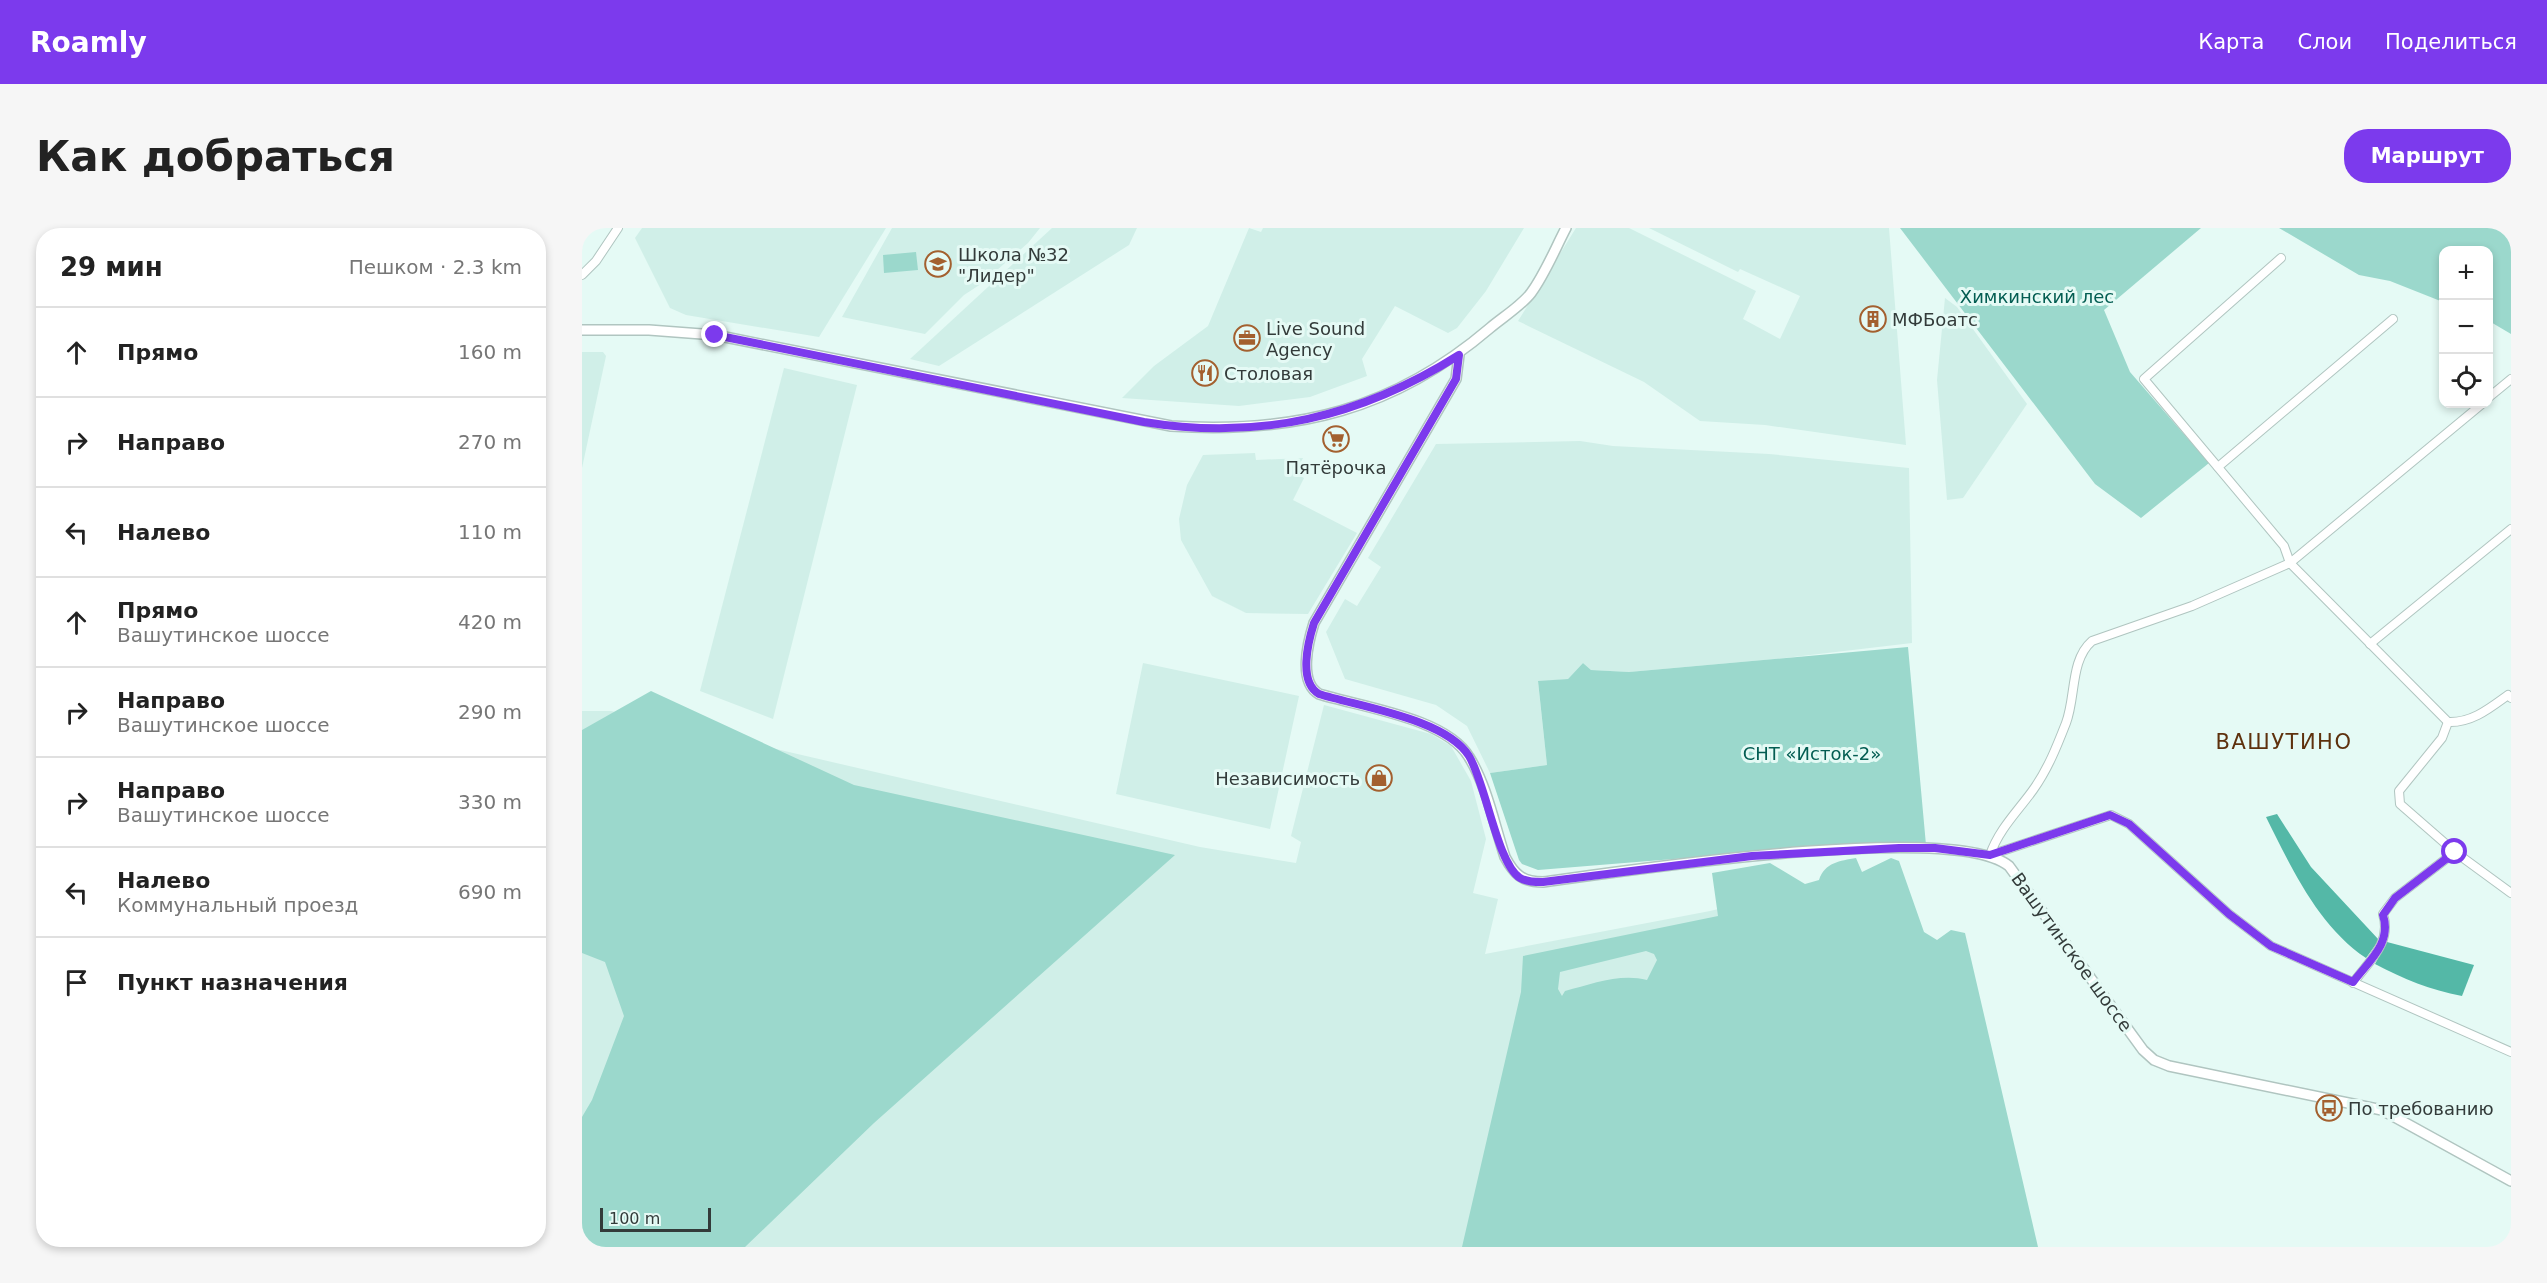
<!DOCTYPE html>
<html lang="ru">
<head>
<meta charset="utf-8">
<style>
	body { margin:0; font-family:"DejaVu Sans",sans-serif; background:#f6f6f6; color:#222 }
	.controls { position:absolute; right:18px; top:18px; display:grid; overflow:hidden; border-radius:12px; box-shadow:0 3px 9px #0003 }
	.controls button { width:54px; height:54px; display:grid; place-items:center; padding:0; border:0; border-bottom:2px solid #e0e0e0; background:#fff; color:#222; font:30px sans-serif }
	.scale { position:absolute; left:18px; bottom:15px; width:111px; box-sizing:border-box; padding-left:6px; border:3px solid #333b3a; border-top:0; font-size:16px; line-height:21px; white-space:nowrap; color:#333b3a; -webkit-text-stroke:4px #e5faf5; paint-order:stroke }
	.stop { position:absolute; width:18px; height:18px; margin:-14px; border:4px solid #7c3aed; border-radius:50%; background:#fff }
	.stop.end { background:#7c3aed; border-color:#fff; box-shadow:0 2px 6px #0008 }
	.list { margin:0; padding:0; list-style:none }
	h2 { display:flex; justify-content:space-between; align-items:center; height:78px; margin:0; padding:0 24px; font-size:26px }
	h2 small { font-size:20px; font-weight:400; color:#767676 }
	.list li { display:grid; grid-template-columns:39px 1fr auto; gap:18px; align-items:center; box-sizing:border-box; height:90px; padding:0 24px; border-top:2px solid #e0e0e0 }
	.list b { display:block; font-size:22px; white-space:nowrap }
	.list p { margin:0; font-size:20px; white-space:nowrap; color:#767676 }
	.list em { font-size:20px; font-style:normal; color:#767676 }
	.icon { flex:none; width:33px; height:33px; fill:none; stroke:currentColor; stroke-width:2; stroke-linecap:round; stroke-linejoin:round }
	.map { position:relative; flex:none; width:1929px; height:1019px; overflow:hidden; border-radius:24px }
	header { display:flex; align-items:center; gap:36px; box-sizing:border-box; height:84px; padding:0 30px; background:#7c3aed; color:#fff }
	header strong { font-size:28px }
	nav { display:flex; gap:33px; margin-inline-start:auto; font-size:21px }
	.intro { display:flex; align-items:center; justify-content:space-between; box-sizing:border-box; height:144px; padding:0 36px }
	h1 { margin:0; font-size:42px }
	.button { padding:15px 27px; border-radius:24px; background:#7c3aed; color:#fff; font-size:21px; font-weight:700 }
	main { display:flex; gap:36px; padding:0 36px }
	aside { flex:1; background:#fff; border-radius:24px; box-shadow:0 3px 9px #0003 }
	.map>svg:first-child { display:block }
</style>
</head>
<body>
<header>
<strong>Roamly</strong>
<nav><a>Карта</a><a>Слои</a><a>Поделиться</a></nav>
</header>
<div class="intro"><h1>Как добраться</h1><a class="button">Маршрут</a></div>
<main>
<aside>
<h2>29 мин<small>Пешком · 2.3 km</small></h2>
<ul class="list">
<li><svg class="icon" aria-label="ahead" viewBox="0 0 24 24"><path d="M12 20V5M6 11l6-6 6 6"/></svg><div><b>Прямо</b></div><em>160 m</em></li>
<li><svg class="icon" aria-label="right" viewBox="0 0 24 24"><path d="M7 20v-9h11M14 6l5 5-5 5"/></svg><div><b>Направо</b></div><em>270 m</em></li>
<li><svg class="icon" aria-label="left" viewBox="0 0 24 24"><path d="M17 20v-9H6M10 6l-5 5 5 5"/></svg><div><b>Налево</b></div><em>110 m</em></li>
<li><svg class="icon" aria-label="ahead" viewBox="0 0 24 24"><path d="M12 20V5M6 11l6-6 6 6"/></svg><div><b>Прямо</b><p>Вашутинское шоссе</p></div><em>420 m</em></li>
<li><svg class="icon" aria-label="right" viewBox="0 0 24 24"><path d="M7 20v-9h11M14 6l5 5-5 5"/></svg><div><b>Направо</b><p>Вашутинское шоссе</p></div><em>290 m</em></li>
<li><svg class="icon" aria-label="right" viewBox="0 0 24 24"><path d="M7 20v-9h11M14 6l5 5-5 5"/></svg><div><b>Направо</b><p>Вашутинское шоссе</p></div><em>330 m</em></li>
<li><svg class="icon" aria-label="left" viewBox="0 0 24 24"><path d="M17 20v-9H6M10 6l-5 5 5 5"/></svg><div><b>Налево</b><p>Коммунальный проезд</p></div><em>690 m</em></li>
<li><svg class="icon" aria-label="arrive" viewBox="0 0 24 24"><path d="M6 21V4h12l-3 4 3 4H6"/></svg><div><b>Пункт назначения</b></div></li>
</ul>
</aside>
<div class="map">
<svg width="1929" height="1019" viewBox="0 0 1929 1019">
	<rect width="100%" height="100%" fill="#e5faf5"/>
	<!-- built -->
	<g fill="#d0efe8">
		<path d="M 60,0 L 304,0 L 237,109 L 104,87 L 88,80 L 53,10 Z"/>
		<path d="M 310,0 L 458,0 L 446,15 L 399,56 L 382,67 L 343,106 L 260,89 Z"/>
		<path d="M 470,0 L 555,0 L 547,17 L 357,138 L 328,131 Z"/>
		<path d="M 667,0 L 679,4 L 681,0 L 942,0 L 904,63 L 875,100 L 866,105 L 813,78 L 780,131 L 785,148 L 728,169 L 657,178 L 540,170 L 572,138 L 626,98 Z"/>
		<path d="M 994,0 L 1047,0 L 1174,63 L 1161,91 L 1198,111 L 1218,68 L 1158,41 L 1156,44 L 1067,0 L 1307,0 L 1324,217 L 1183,197 L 1118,193 L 1062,154 L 936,93 Z"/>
		<path d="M 1363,70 L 1375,79 L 1445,176 L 1381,270 L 1365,272 L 1355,152 Z"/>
		<path d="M 0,124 L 21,124 L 24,128 L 0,240 Z"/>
		<path d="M 202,140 L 275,157 L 191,491 L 118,463 Z"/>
		<path d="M 998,213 L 1031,218 L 1187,226 L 1327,240 L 1330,415 L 1203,430 L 1047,444 L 1009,442 L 1001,435 L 986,451 L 956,454 L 965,537 L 908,545 L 885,498 L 854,477 L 763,451 L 744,404 L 763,371 L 775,378 L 799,339 L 786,330 L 854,216 Z"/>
		<path d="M 673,225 L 674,232 L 721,230 L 713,245 L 722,250 L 711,272 L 775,305 L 726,386 L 664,385 L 630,368 L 599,312 L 597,291 L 605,257 L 621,227 Z"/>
		<path d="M 561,435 L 717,468 L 688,601 L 534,566 Z"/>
		<path d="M 742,477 L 849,506 L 869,518 L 889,553 L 904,611 L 891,665 L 916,671 L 903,726 L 1128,683 L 1316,638 L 1420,1019 L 0,1019 L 0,483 L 29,483 L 618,619 L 714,635 L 719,614 L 709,608 Z"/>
	</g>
	<!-- green -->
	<g fill="#9bd8cc" fill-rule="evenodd">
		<path d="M 1318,0 L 1619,0 L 1522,82 L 1548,144 L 1627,235 L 1559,290 L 1513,256 Z"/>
		<path d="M 1697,0 L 1929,0 L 1929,106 L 1907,93 L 1906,22 L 1862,22 L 1861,74 L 1808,53 L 1777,47 Z"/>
		<path d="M 334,24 L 336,42 L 302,45 L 301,27 Z"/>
		<path d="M 1326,419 L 1344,617 L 1178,624 L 956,642 L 940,636 L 937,632 L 908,545 L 965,537 L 956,453 L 986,451 L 1001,435 L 1009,442 L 1047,444 Z"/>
		<path d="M 69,463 L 272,557 L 593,627 L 292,895 L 163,1019 L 0,1019 L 0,889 L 10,872 L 42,788 L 23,734 L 0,725 L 0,502 Z"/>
		<path d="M 1274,630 L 1280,644 L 1309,630 L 1317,633 L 1342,704 L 1355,712 L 1369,702 L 1383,705 L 1456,1019 L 880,1019 L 939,764 L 941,728 L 1136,688 L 1130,645 L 1188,635 L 1223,656 L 1237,652 C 1243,634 1258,633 1274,630 ZM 1064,723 L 1072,726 L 1075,732 L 1065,752 C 1038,745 1010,756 983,763 L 980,768 L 976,761 L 978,744 Z"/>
	</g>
	<!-- water -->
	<g fill="#54b8a7">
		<path d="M 1695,586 L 1729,639 L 1797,712 L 1784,730 C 1736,698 1709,639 1684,589 Z"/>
		<path d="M 1805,714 L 1892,737 L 1880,768 C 1848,762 1822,751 1793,736 Z"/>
	</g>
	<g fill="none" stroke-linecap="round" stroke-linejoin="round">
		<!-- minor casing -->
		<g stroke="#b0c5c0" stroke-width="10">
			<g id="minor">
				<path d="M 1699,30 L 1562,151 L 1702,318 L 1708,335 L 1866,494 C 1890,495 1908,480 1926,467 L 1929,470"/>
				<path d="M 0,47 L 14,33 L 36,0"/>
				<path d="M 1906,170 L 1929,151"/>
				<path d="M 1900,176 L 1708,335 L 1610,378 L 1510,413 C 1488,432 1494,469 1484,495 C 1475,518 1466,541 1451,562 C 1436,583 1417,601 1408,627 L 1529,587 L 1547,596 L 1647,686 L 1689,718 L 1929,824"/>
				<path d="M 1636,239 L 1811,91"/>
				<path d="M 1788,416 L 1929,301"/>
				<path d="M 1873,624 L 1929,665"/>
				<path d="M 1771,755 C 1787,733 1810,715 1801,686 L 1813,670 L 1873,624 L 1818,576 L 1817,563 L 1860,510 L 1866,494"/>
			</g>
		</g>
		<!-- tertiary casing -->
		<g stroke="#b0c5c0" stroke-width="12">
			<g id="tertiary">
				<path d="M 0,102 L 67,102 L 133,107 L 589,198 C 713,206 812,182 908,100 C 921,89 939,78 949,65 C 963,46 973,21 984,0"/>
				<path d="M 877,127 L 874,151 L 732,395 C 726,414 716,454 737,466 C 779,479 864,490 887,529 C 905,558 912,596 923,629 C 932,646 940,654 961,654 C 1042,643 1371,593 1427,638 L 1561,822 L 1572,832 L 1587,838 L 1800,882 L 1929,953"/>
			</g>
		</g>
		<!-- minor -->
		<use href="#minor" stroke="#fff" stroke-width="8"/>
		<!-- tertiary -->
		<use href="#tertiary" stroke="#fff" stroke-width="9"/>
	</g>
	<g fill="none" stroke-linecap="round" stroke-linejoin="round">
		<!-- route -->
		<path stroke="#7c3aed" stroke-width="8" d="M 133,107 L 562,194 C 677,213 779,189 877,127 L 874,151 L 732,395 C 726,414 716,454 737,466 C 779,479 864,491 887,528 C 904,556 915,635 938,650 C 945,654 953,654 961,654 L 1170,628 L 1317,620 L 1353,620 L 1408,627 L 1528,587 L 1547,596 L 1647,686 L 1689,718 L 1771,754 C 1787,733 1810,715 1801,687 L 1813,670 L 1873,624"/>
	</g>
	<!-- icons -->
	<defs>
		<g id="school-ring" transform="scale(1.35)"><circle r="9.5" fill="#e5faf5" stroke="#a3602f" stroke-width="1.5"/><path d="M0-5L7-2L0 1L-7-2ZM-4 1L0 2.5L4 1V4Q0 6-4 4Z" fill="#a3602f"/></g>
		<g id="building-ring" transform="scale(1.35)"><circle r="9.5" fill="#e5faf5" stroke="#a3602f" stroke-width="1.5"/><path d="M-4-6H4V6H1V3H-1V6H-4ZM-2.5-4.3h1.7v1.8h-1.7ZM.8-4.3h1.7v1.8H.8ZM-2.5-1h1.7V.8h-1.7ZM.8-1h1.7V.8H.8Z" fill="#a3602f"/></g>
		<g id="office-ring" transform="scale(1.35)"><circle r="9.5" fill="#e5faf5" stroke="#a3602f" stroke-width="1.5"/><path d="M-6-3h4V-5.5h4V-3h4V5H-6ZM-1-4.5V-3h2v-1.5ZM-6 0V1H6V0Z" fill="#a3602f"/></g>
		<g id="restaurant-ring" transform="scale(1.35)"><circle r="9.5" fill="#e5faf5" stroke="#a3602f" stroke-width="1.5"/><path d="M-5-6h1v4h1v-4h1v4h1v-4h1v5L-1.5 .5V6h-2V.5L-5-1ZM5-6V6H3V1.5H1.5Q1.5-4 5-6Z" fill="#a3602f"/></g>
		<g id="supermarket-ring" transform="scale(1.35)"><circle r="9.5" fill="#e5faf5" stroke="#a3602f" stroke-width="1.5"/><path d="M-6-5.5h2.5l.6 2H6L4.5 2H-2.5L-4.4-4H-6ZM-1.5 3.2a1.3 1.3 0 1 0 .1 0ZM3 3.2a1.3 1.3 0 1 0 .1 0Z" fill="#a3602f"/></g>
		<g id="shop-ring" transform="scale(1.35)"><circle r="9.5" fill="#e5faf5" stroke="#a3602f" stroke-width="1.5"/><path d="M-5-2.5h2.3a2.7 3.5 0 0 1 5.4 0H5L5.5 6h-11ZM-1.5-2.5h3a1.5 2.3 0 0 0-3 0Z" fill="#a3602f"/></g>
		<g id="bus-ring" transform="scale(1.35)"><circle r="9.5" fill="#e5faf5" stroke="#a3602f" stroke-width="1.5"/><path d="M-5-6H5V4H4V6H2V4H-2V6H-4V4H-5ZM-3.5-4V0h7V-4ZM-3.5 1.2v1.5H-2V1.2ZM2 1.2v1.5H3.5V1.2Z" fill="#a3602f"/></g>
	</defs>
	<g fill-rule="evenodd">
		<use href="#school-ring" x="356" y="36"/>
		<use href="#building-ring" x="1291" y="91"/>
		<use href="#office-ring" x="665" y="110"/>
		<use href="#restaurant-ring" x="623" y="145"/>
		<use href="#supermarket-ring" x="754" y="211"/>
		<use href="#shop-ring" x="797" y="550"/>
		<use href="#bus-ring" x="1747" y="880"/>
	</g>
	<g text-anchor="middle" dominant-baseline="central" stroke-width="6" stroke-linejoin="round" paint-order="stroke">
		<!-- poi labels -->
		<g font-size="18" fill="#333b3a" stroke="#e5faf5" text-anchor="start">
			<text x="376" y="26">Школа №32<tspan x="376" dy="21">"Лидер"</tspan></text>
			<text x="1310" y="91">МФБоатс</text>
			<text x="684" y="100">Live Sound<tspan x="684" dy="21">Agency</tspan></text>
			<text x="642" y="145">Столовая</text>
			<text x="754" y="239" text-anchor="middle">Пятёрочка</text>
			<text x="778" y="550" text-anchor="end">Независимость</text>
			<text x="1766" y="880">По требованию</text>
		</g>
		<!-- park labels -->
		<g font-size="18" fill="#035d52" stroke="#e5faf5">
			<text x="1455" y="68">Химкинский лес</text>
			<text x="1230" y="525">СНТ «Исток-2»</text>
		</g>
		<!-- street labels -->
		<g font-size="18" fill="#333b3a" stroke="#e5faf5">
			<text transform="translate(1490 724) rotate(54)">Вашутинское шоссе</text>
		</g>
		<!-- quarter labels -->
		<g font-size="21" letter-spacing="1.5" fill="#5e310d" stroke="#e5faf5">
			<text x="1702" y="514">ВАШУТИНО</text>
		</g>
	</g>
</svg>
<div class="controls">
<button>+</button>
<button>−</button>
<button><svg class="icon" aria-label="locate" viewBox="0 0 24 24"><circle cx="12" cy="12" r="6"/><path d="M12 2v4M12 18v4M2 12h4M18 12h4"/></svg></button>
</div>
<div class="scale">100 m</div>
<div class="stop" style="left:1873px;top:624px"></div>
<div class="stop end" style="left:133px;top:107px"></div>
</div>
</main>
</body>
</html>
